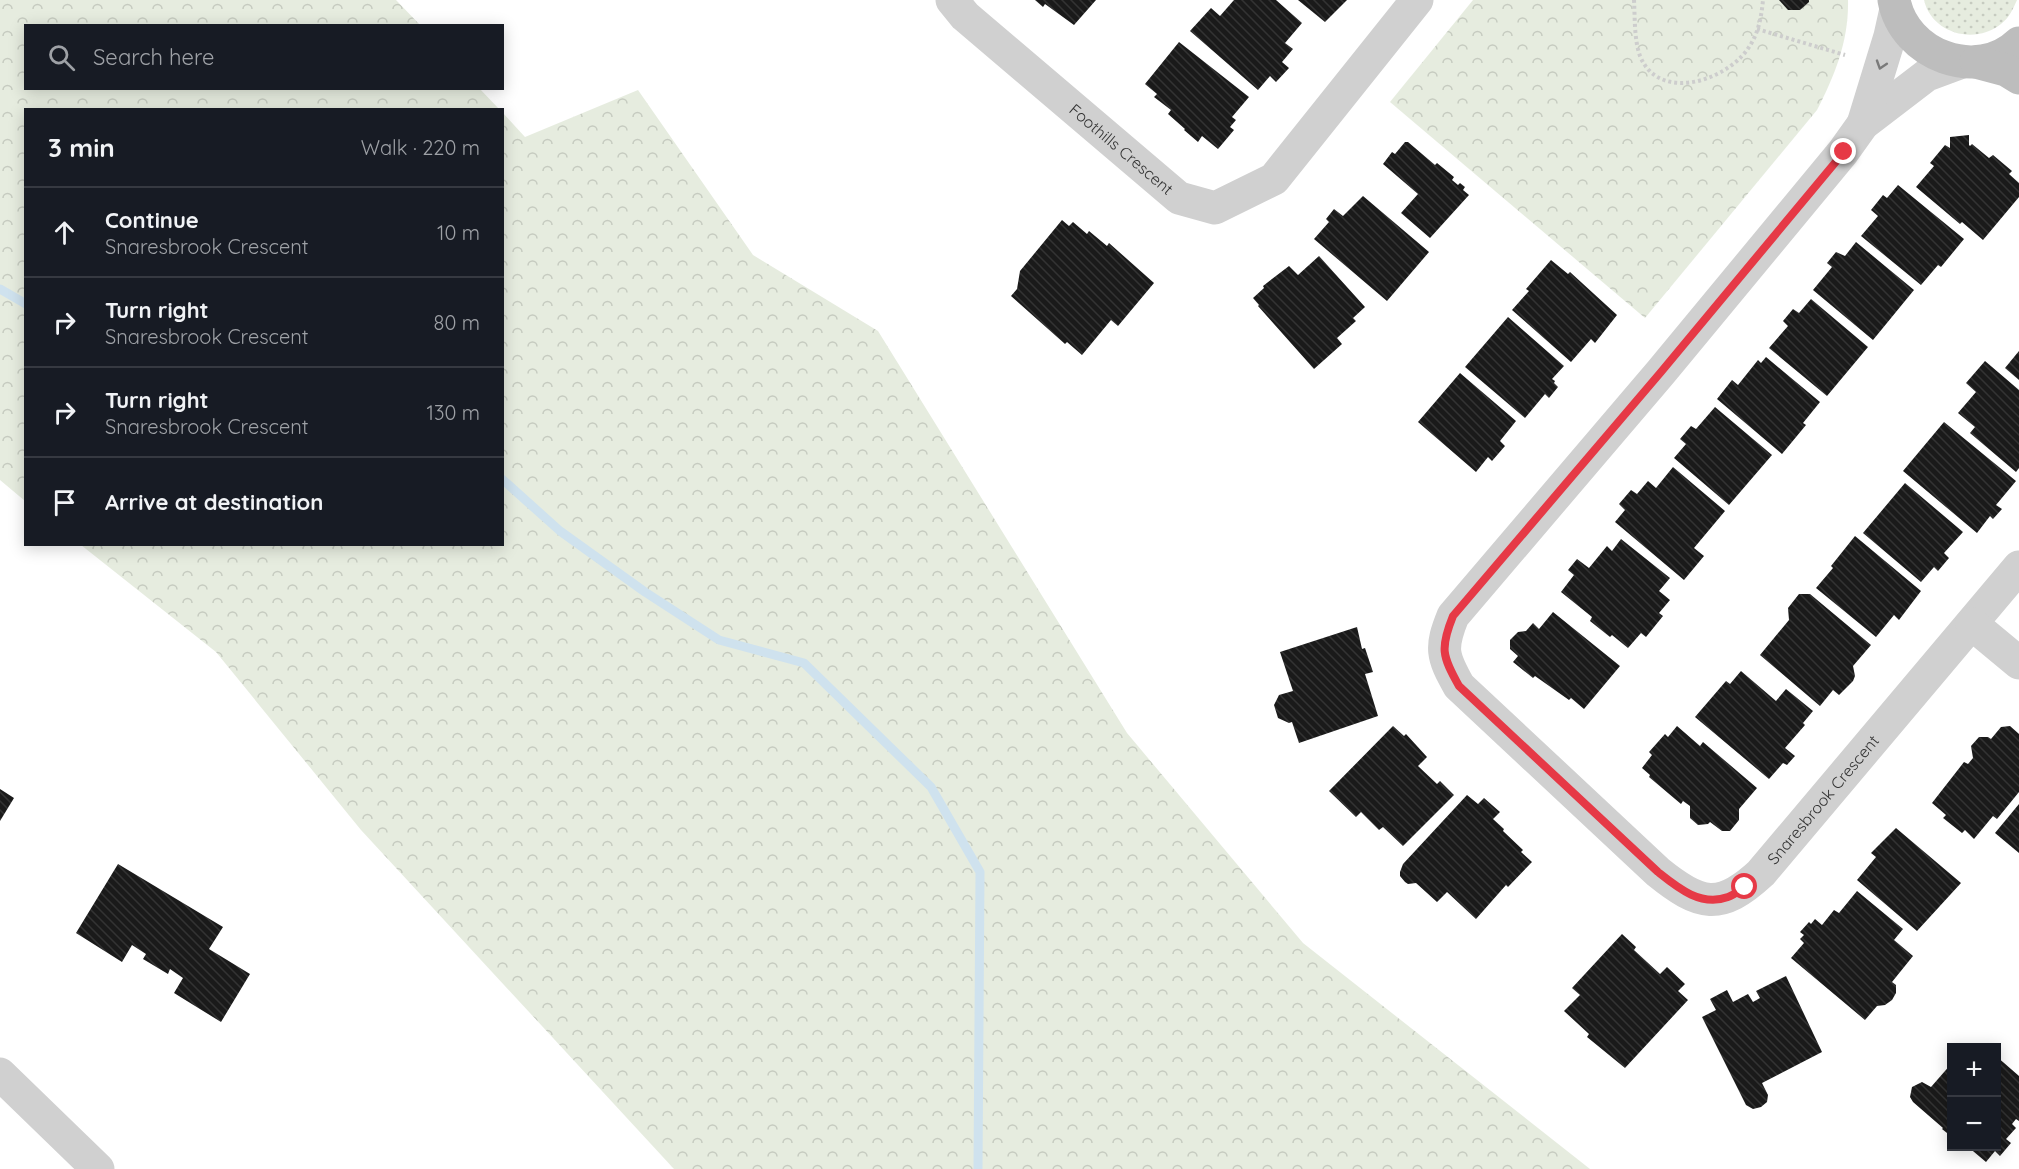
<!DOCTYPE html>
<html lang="en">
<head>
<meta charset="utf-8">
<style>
	body { margin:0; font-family:Quicksand,sans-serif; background:#20242c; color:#f1f3f6 }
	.controls { position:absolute; right:18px; bottom:18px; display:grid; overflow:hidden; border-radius:0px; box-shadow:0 3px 15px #0003 }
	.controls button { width:54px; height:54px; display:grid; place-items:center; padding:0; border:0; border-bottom:2px solid #363941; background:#171b24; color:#f1f3f6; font:30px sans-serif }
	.stop { position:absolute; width:18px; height:18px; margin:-14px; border:4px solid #e63946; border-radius:50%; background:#fff }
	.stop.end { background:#e63946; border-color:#fff; box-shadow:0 2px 6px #0008 }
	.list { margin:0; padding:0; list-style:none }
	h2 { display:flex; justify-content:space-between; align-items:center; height:78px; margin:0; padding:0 24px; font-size:26px }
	h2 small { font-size:20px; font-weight:400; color:#9ea1a6 }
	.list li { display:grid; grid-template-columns:39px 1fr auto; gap:18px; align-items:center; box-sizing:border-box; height:90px; padding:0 24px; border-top:2px solid #363941 }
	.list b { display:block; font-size:22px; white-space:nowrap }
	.list p { margin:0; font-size:20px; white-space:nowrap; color:#9ea1a6 }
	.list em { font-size:20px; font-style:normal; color:#9ea1a6 }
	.icon { flex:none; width:33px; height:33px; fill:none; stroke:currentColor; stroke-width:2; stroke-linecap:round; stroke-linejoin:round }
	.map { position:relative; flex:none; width:2019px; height:1169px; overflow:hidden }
	.search { position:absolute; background:#171b24; box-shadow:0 3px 15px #0003; left:24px; top:24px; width:480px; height:66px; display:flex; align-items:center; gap:15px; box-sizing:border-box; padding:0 21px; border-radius:0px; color:#9ea1a6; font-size:22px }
	.panel { position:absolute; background:#171b24; box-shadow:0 3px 15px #0003; left:24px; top:108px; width:480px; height:438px; border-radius:0px }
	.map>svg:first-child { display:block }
</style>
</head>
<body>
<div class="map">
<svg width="2019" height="1169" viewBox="0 0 2019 1169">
	<defs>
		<pattern id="forest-crowns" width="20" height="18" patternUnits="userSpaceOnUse" patternTransform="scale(1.5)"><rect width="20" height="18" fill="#e6ecdf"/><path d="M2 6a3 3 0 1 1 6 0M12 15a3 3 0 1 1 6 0" fill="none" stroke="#c6cbc0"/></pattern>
		<pattern id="garden-dots" width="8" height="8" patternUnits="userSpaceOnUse" patternTransform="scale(1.5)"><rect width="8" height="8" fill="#e6ecdf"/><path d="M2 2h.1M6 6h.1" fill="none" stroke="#c6cbc0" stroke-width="1.8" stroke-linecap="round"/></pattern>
		<pattern id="building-back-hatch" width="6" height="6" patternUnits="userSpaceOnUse" patternTransform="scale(1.5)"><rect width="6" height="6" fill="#1a1a1a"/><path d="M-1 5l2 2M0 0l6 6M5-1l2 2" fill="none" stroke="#333"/></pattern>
	</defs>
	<rect width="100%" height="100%" fill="#fff"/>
	<!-- forest -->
	<g fill="url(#forest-crowns)">
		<path d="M 0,0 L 396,0 L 420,25 L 26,26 L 26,88 L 479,88 L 499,109 L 26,110 L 25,501 L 0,480 Z"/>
		<path d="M 1473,0 L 1848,0 C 1849,40 1835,75 1817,110 L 1645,318 L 1390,102 Z"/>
		<path d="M 638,90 L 753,255 L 878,331 L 1127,733 L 1303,943 L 1590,1169 L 674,1169 L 361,830 L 216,652 L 81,545 L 502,544 L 503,113 L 525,137 Z"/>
	</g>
	<!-- garden -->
	<path fill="url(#garden-dots)" d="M 1924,0 L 2017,0 C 2013,9 2009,18 2001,24 C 1975,45 1932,34 1924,0 Z"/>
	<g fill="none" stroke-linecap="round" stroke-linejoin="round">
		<!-- stream -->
		<g stroke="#cfe2ee" stroke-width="9">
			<path d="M 0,289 L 26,304"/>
			<path d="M 502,479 L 560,531 L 645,592 L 719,640 L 804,663 L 931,787 L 980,872 L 978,1169"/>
		</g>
	</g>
	<!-- building -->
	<g fill="url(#building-back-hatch)">
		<path d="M 1035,0 L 1096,0 L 1074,25 L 1045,4 L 1043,7 Z"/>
		<path d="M 1234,0 L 1276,0 L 1302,23 L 1285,43 L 1293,49 L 1282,62 L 1289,68 L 1276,82 L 1270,76 L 1258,90 L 1190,31 L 1211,8 L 1220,16 Z"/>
		<path d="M 1298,0 L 1347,0 L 1325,22 Z"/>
		<path d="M 1779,0 L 1809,0 L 1809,2 L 1800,10 L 1788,10 Z"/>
		<path d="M 1179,42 L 1249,97 L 1232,117 L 1236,120 L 1230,127 L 1234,130 L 1218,149 L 1202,136 L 1198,142 L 1184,130 L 1185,129 L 1168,114 L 1171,110 L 1154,97 L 1157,94 L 1145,84 Z"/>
		<path d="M 1969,135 L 1969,145 L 1970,146 L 1972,144 L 1989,158 L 1993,155 L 2012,171 L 2009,174 L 2019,183 L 2019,197 L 1983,240 L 1962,222 L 1960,224 L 1916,187 L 1934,166 L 1930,163 L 1945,145 L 1950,148 L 1950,137 Z"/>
		<path d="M 1405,142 L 1408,142 L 1435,165 L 1437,163 L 1454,177 L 1452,180 L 1458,185 L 1460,183 L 1465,187 L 1463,190 L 1469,195 L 1430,238 L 1401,213 L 1418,194 L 1383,164 L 1392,152 L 1395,154 Z"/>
		<path d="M 1898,185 L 1964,239 L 1941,267 L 1938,265 L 1921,285 L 1861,236 L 1878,216 L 1871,210 L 1883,195 L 1887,198 Z"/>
		<path d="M 1363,196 L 1429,252 L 1387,301 L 1314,239 L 1329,222 L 1326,219 L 1334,209 L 1343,216 Z"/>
		<path d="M 1062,220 L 1069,226 L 1073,222 L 1087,234 L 1089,231 L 1107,246 L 1109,243 L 1154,283 L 1118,326 L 1111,320 L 1082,355 L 1067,342 L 1065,344 L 1011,296 L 1017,289 L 1020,271 Z"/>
		<path d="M 1856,242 L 1914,290 L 1873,340 L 1813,290 L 1832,267 L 1827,263 L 1836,252 L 1845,256 Z"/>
		<path d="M 1319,256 L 1365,307 L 1353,318 L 1356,321 L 1337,338 L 1342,344 L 1314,369 L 1258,306 L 1259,305 L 1253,298 L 1264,288 L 1263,286 L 1289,266 L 1298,275 Z"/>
		<path d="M 1551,260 L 1568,274 L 1570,272 L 1617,315 L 1595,343 L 1591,339 L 1571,362 L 1512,310 L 1529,291 L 1526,289 Z"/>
		<path d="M 1811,299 L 1868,347 L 1827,396 L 1769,348 L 1788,326 L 1783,321 L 1793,309 L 1799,313 Z"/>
		<path d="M 1508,317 L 1564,366 L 1552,379 L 1555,381 L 1554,383 L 1558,387 L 1549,398 L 1545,394 L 1525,418 L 1465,367 Z"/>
		<path d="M 2019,351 L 2019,380 L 2005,368 Z"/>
		<path d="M 1766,357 L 1820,402 L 1803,423 L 1806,425 L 1782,454 L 1717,399 L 1732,380 L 1738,385 L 1758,360 L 1761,363 Z"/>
		<path d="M 1985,361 L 2019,390 L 2019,468 L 2016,472 L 1970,433 L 1975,427 L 1958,413 L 1976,392 L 1966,383 Z"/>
		<path d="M 1460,373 L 1516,421 L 1500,441 L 1505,446 L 1492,461 L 1488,457 L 1476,472 L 1418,422 Z"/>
		<path d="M 1715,407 L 1772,455 L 1729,505 L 1674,458 L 1686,444 L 1680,439 L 1691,426 L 1696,429 Z"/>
		<path d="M 1944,422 L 2016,481 L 1996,505 L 2002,509 L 1993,519 L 1990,516 L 1977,533 L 1903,471 Z"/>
		<path d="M 1673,467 L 1725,511 L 1694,548 L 1704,556 L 1684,580 L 1615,522 L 1625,510 L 1619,504 L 1631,490 L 1637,494 L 1648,481 L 1656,488 Z"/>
		<path d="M 1905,483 L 1963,532 L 1944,553 L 1949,558 L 1938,571 L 1934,567 L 1921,582 L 1863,533 Z"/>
		<path d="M 1855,536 L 1921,591 L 1899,620 L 1894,615 L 1876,637 L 1816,588 L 1833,568 L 1831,566 Z"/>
		<path d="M 1621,539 L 1670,578 L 1659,591 L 1670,600 L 1659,613 L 1663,616 L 1646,637 L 1641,633 L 1628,648 L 1612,635 L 1610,637 L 1590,621 L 1592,617 L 1561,592 L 1574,575 L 1568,570 L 1577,559 L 1589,568 L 1607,546 L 1612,551 Z"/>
		<path d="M 1799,594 L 1810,594 L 1871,645 L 1853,666 L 1855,676 L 1853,681 L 1839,695 L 1833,690 L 1820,706 L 1760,655 L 1789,620 L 1788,608 Z"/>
		<path d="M 1553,612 L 1620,666 L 1584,709 L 1571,698 L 1569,700 L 1535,676 L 1533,678 L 1513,662 L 1518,656 L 1510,649 L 1510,640 L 1518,632 L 1526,631 L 1533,623 L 1539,629 Z"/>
		<path d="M 1357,627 L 1362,649 L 1365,648 L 1373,672 L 1365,674 L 1378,716 L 1299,743 L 1292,722 L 1289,723 L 1278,718 L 1274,705 L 1279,695 L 1293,691 L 1280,652 Z"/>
		<path d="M 1741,671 L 1776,701 L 1786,689 L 1813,711 L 1803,723 L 1805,725 L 1785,748 L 1795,756 L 1787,765 L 1783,763 L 1769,779 L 1695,717 L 1726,681 L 1730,684 Z"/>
		<path d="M 1393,726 L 1404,736 L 1406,734 L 1427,757 L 1418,766 L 1437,784 L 1440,781 L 1454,795 L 1403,846 L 1383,827 L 1379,830 L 1361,812 L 1356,817 L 1329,791 Z"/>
		<path d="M 1677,726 L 1700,746 L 1703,742 L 1757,788 L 1739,809 L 1739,820 L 1730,831 L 1722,831 L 1710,822 L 1708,824 L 1698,825 L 1690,818 L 1690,806 L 1683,801 L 1681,804 L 1649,777 L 1650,775 L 1642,768 L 1652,755 L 1649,752 L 1665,734 L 1668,737 Z"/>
		<path d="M 2010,726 L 2019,734 L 2019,792 L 1997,819 L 1993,816 L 1974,839 L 1965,830 L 1962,833 L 1943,818 L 1946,815 L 1932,803 L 1964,762 L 1968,764 L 1973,758 L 1971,746 L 1979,737 L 1988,737 L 1991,739 L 2001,727 Z"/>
		<path d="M 0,789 L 14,798 L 0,821 Z"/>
		<path d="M 1467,795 L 1478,804 L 1484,798 L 1500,812 L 1493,819 L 1504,829 L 1503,831 L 1523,850 L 1521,852 L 1532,862 L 1508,887 L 1506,885 L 1476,919 L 1447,892 L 1437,902 L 1416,883 L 1408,884 L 1405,882 L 1400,876 L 1400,872 L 1403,864 Z"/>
		<path d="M 2019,804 L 2019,853 L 1995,833 Z"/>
		<path d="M 1896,828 L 1961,883 L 1917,931 L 1857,880 L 1876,857 L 1871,853 Z"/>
		<path d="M 118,864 L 223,927 L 209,949 L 250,974 L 221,1022 L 174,993 L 183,978 L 170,969 L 168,974 L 143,959 L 146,954 L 132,945 L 122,962 L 76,933 Z"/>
		<path d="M 1857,891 L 1903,929 L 1894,940 L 1913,956 L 1892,982 L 1896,985 L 1896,993 L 1892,1000 L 1885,1005 L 1877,1006 L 1865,1020 L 1791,958 L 1804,943 L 1800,939 L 1804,935 L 1800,932 L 1809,922 L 1811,924 L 1815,919 L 1822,925 L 1834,910 L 1839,913 Z"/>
		<path d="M 1622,934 L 1636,947 L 1634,950 L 1660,974 L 1667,967 L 1685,984 L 1678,991 L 1688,1000 L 1625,1068 L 1587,1037 L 1589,1034 L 1564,1011 L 1580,995 L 1572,988 Z"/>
		<path d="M 1786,976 L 1822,1052 L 1762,1083 L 1768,1095 L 1767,1102 L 1761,1107 L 1753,1109 L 1746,1105 L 1702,1017 L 1716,1010 L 1710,999 L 1727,990 L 1733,1002 L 1748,994 L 1753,1002 L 1760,998 L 1756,991 Z"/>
		<path d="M 1996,1056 L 2019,1076 L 2019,1121 L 2016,1119 L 2012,1124 L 2016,1128 L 2006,1139 L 2011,1143 L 2000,1156 L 1995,1151 L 1986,1162 L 1967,1146 L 1996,1146 Z"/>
		<path d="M 1952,1063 L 1952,1137 L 1942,1129 L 1943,1128 L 1913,1102 L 1910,1097 L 1912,1087 L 1922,1082 L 1931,1087 Z"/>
	</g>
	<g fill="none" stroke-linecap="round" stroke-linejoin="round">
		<!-- path -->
		<g stroke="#cdcdcd" stroke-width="4" stroke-dasharray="3 3" stroke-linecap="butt">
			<path d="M 1634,0 C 1635,18 1634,39 1640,56 C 1658,100 1717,83 1742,56 C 1757,40 1761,21 1763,0"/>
			<path d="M 1757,29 L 1845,55"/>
		</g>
		<!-- street -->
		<g stroke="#d0d0d0" stroke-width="33">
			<path id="s1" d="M 952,0 L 965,16 L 1179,198 L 1215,208 L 1274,179 L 1417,0"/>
			<path id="s2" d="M 1962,62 L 1927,75 L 1863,124 L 1843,152 L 1661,372 L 1453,616 C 1440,648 1442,656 1459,686 L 1658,872 C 1700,906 1720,911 1761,873 L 2019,567"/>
			<path d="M 1863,124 L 1890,36 L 1896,9"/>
			<path d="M 1972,624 L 2019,663"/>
			<path d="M 0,1074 L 98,1169"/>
		</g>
		<!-- secondary -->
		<g stroke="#bdbdbd" stroke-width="33">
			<path d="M 1894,0 C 1904,55 1977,83 2019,43"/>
			<path d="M 1976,62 L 2006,70 L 2019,78"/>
		</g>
	</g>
	<!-- one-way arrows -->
	<defs><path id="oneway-chevron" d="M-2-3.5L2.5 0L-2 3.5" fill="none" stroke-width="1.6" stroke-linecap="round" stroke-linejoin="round" transform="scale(1.5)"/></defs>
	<use stroke="#7a7a7a" href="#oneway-chevron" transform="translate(1881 65) rotate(108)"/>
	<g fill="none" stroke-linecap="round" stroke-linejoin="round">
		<!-- route -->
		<path stroke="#e63946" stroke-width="8" d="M 1745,887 C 1740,890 1734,895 1728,897 C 1701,907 1678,888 1658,872 L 1459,686 C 1442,656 1440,648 1453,616 L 1661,372 L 1844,152"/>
	</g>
	<g text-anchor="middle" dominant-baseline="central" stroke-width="6" stroke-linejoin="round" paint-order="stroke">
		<!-- street labels -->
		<g font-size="16" fill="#333" stroke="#fff">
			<text stroke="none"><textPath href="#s1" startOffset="226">Foothills Crescent</textPath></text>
			<text stroke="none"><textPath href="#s2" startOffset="1320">Snaresbrook Crescent</textPath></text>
		</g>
	</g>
</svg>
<div class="controls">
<button>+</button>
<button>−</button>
</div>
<div class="stop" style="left:1745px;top:887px"></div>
<div class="stop end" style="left:1844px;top:152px"></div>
<div class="search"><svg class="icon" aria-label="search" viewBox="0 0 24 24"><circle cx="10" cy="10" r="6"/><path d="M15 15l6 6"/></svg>Search here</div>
<section class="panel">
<h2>3 min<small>Walk · 220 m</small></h2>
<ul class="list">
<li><svg class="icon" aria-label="ahead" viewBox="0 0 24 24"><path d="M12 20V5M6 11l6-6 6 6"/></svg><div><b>Continue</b><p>Snaresbrook Crescent</p></div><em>10 m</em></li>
<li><svg class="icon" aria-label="right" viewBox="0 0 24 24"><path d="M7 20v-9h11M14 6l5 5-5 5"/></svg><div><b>Turn right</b><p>Snaresbrook Crescent</p></div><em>80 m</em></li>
<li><svg class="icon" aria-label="right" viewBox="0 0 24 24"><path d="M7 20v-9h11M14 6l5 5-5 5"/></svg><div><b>Turn right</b><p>Snaresbrook Crescent</p></div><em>130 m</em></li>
<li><svg class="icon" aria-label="arrive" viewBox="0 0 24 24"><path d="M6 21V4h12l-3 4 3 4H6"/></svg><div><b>Arrive at destination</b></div></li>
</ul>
</section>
</div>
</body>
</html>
